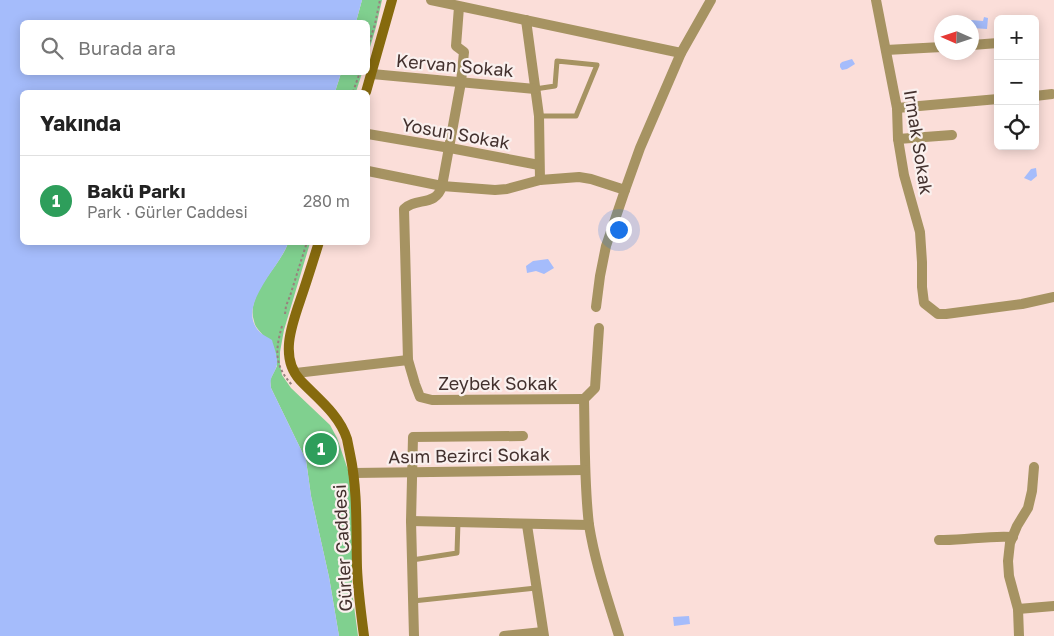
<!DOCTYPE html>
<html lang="tr">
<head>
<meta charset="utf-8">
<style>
	body { margin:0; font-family:"Golos Text",sans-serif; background:#f6f6f6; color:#222 }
	.controls { position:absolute; right:15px; top:15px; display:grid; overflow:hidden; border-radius:8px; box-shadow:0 2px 12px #0003 }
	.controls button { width:45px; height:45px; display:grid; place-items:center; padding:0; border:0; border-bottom:1px solid #e0e0e0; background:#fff; color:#222; font:25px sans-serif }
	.compass { position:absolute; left:934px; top:15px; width:45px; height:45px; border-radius:50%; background:#fff; box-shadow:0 2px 12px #0003; rotate:273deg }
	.you { position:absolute; left:618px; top:229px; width:18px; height:18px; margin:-12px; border:4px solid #fff; border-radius:50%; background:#1a73e8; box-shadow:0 0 0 8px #1a73e833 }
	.badge { display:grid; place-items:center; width:32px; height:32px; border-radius:50%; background:#1a73e8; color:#fff; font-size:16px; font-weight:700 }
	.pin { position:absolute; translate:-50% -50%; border:2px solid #fff; box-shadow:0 1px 5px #0006 }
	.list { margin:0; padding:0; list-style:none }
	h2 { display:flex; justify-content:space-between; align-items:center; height:65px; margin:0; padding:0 20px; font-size:21px }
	h2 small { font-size:16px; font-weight:400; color:#767676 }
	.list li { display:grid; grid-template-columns:32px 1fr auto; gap:15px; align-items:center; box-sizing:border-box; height:90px; padding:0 20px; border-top:1px solid #e0e0e0 }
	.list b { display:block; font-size:19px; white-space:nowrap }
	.list p { margin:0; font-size:16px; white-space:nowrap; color:#767676 }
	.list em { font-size:16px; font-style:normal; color:#767676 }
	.icon { flex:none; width:28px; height:28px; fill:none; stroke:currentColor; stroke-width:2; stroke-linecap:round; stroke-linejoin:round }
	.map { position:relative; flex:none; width:1054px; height:636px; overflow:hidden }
	.search { position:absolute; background:#fff; box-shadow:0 2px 12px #0003; left:20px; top:20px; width:350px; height:55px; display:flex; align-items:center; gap:12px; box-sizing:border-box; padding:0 18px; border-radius:8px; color:#767676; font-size:19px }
	.panel { position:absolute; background:#fff; box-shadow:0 2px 12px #0003; left:20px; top:90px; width:350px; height:155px; border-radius:8px }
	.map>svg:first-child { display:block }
</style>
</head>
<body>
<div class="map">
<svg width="1054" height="636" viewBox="0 0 1054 636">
	<rect width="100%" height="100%" fill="#fbded9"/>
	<!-- green -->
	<g fill="#80d08f">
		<path d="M 362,0 L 382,0 L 376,27 L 368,54 L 368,22 L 356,22 Z"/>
		<path d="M 341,73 L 362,73 L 356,92 L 335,92 Z"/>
		<path d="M 288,243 L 310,243 L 284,330 L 280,352 L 280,365 L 282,375 L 291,388 L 330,425 L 337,438 L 349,473 L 352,501 L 352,591 L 358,636 L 339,636 L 329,577 L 311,496 L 306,460 L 271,388 L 270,380 L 277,366 C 272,355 268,344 262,334 C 259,330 255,327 254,321 C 245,294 280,267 288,243 Z"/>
	</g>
	<!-- water -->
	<g fill="#a5bcfb">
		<path d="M 0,0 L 362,0 L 356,22 L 22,22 L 22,72 L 341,73 L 335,92 L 22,92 L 22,242 L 288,243 C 280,268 232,309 262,334 C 265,336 269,338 272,340 C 274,348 278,356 277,364 C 275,375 269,375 271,388 L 306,460 L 311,496 L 329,577 L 339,636 L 0,636 Z"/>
		<path d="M 984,17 L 988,18 L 987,29 L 972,28 L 971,20 L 983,21 Z"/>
		<path d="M 852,59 L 855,64 L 847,69 L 842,70 L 840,67 L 840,64 L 842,62 Z"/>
		<path d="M 1036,168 L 1037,176 L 1031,181 L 1024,178 L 1031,169 Z"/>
		<path d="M 548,259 L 554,268 L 544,274 L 536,271 L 527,273 L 526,266 L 533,261 Z"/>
		<path d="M 689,616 L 690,624 L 674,626 L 673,617 Z"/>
	</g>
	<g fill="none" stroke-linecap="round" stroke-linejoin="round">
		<!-- path -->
		<g stroke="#98817d" stroke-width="2" stroke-dasharray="2.5 2.5" stroke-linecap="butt">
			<path d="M 368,47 L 375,24 L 380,0"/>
			<path d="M 353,92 L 360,72"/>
			<path d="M 285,314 L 286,306 L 290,296 L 307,242"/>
			<path d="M 282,326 C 275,351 274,366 293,386"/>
		</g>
		<!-- lane -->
		<g stroke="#a69362" stroke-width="5">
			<path d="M 535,89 L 555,86 L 557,61 L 597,65 L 576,116 L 539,116"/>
			<path d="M 412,560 L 457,553 L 458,522"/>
			<path d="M 413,601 L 536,588"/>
		</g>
		<!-- street -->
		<g stroke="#a69362" stroke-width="10">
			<path d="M 431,0 L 681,53"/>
			<path d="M 876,0 L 897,108 L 898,139 L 904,175 L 920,232 L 922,262 L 922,287 L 924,303 L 938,314 L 946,314 L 1022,304 L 1054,297"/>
			<path d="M 459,7 L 456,46 L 464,52 L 461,82 L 442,186 C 436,207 416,197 404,209 L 408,360 L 415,384 L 420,397 L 432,400 L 584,399"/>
			<path d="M 526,20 L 539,116 L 540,180"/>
			<path d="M 972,45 L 998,43"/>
			<path d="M 886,50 L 942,47"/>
			<path d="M 372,74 L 535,89"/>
			<path d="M 1035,96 L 1052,94"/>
			<path d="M 897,108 L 998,99"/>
			<path d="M 368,134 L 450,148 L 539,165"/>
			<path d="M 898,139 L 952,135"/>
			<path d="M 368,171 L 442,186 L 495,190 L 507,189 L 540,180 L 579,177 L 591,179 L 625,190"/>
			<path d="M 596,307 L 600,276 L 606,246 L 625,190 L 640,148 L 681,53 L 711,0"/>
			<path d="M 599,328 L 595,388 L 584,399 C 585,441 584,483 589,525 C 595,563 608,600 619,636"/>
			<path d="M 296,373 L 408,360"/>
			<path d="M 353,473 L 585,470"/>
			<path d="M 411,521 L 589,525"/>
			<path d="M 527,525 L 544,636"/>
			<path d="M 939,540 C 964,541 988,535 1013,537"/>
			<path d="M 1018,609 L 1054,606"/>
			<path d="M 414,636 L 411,521 L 413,437 L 523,436"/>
			<path d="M 504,636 L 543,632"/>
			<path d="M 1019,636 L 1018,609 L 1009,576 L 1008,561 L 1010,543 L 1017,526 L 1028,508 L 1032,491 L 1034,467"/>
		</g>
		<!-- secondary -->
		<g stroke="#866a0e" stroke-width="10">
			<path d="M 366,92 L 392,0"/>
			<path d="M 319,242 C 314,258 309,274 304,289 C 295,317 277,355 300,380 C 317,398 339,414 347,439 C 348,444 349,449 350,454 C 358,491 356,530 357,568 C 358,591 361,613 364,636"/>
		</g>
	</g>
	<g text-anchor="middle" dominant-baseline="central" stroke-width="4.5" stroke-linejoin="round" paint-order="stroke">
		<!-- street labels -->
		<g font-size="18" fill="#43312e" stroke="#faf0ee">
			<text transform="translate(455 65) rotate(5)">Kervan Sokak</text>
			<text transform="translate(456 133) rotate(10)">Yosun Sokak</text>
			<text transform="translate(919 142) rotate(81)">Irmak Sokak</text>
			<text x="498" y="383">Zeybek Sokak</text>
			<text transform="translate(469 455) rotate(-1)">Asım Bezirci Sokak</text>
			<text transform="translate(342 548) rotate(-93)">Gürler Caddesi</text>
		</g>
	</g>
</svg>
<div class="controls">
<button>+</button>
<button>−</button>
<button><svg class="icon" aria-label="locate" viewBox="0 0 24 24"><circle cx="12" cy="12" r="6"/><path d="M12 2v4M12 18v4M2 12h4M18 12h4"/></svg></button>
</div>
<svg class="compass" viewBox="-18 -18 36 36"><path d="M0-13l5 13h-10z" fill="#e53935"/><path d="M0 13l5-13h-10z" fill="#767676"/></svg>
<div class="you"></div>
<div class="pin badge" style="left:321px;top:449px;background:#2e9e5b">1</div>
<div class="search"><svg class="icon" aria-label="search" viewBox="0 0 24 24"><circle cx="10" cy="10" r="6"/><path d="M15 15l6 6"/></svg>Burada ara</div>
<section class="panel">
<h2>Yakında<small></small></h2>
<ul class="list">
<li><span class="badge" style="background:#2e9e5b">1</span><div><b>Bakü Parkı</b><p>Park · Gürler Caddesi</p></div><em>280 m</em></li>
</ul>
</section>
</div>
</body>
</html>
